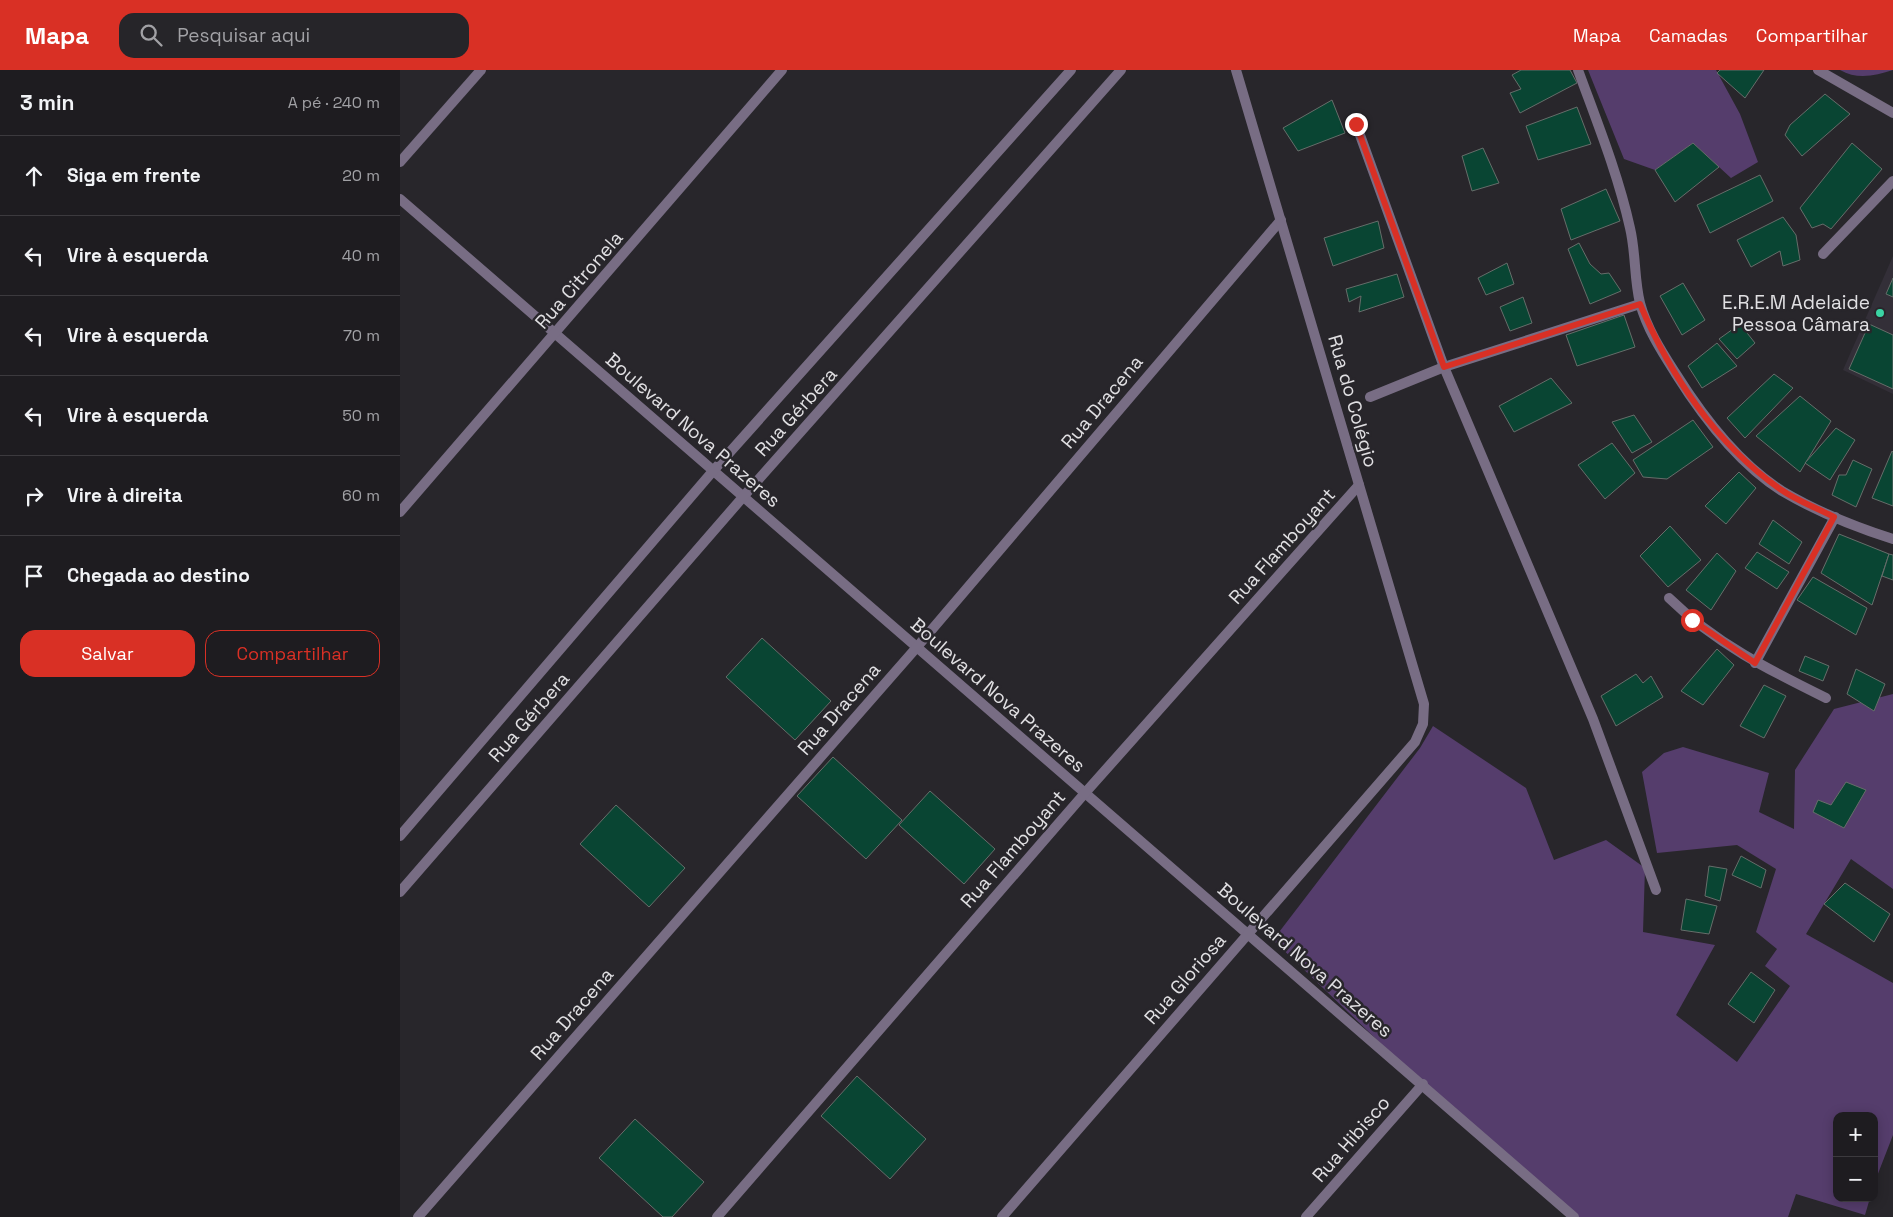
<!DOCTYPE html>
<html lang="pt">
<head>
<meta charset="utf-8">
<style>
	body { margin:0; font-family:"Space Grotesk",sans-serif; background:#262529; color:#f1f3f6 }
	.controls { position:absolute; right:15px; bottom:15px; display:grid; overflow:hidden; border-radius:10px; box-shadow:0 2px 12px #0003 }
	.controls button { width:45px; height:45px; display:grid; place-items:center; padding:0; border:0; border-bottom:1px solid #3c3a3e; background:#1e1c20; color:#f1f3f6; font:25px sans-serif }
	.stop { position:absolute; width:15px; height:15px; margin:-11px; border:4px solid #d93025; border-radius:50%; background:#fff }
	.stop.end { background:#d93025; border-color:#fff; box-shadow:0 1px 5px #0008 }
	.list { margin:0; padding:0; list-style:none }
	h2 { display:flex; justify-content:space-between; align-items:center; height:65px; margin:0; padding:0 20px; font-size:21px }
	h2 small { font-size:16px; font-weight:400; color:#a1a1a5 }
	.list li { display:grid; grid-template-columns:32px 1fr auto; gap:15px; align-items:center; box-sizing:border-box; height:80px; padding:0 20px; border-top:1px solid #3c3a3e }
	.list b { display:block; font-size:19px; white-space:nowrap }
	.list em { font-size:16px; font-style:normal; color:#a1a1a5 }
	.actions { display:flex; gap:10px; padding:15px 20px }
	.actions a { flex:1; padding:11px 0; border:1px solid #d93025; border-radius:15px; text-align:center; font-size:18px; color:#d93025 }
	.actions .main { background:#d93025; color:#fff }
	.icon { flex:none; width:28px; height:28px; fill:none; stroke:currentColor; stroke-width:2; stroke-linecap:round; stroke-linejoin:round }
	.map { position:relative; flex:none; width:1493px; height:1147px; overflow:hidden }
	header { display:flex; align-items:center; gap:30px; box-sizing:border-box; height:70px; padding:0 25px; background:#d93025; color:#fff }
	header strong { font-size:24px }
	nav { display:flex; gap:28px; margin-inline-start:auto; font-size:18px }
	.search { width:350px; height:45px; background:#262529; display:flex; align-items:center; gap:12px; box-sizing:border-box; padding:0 18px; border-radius:15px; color:#a1a1a5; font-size:19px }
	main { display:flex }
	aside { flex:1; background:#1e1c20 }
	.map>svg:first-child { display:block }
</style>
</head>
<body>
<header>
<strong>Mapa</strong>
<div class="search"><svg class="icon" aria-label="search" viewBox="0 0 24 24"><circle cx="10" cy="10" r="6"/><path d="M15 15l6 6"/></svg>Pesquisar aqui</div>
<nav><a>Mapa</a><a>Camadas</a><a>Compartilhar</a></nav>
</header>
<main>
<aside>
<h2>3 min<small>A pé · 240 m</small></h2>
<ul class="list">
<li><svg class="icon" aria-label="ahead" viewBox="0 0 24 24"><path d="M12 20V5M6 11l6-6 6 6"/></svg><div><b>Siga em frente</b></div><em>20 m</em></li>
<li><svg class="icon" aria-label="left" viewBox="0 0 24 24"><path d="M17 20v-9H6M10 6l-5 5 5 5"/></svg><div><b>Vire à esquerda</b></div><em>40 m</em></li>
<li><svg class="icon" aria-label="left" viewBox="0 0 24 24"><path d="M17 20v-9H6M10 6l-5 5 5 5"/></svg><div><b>Vire à esquerda</b></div><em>70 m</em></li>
<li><svg class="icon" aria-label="left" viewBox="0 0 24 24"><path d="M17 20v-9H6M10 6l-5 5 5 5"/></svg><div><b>Vire à esquerda</b></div><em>50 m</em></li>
<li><svg class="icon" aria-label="right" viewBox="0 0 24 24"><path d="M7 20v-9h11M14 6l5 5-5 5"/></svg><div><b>Vire à direita</b></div><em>60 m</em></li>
<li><svg class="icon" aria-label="arrive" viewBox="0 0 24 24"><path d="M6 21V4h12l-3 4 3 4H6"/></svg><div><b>Chegada ao destino</b></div></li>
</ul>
<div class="actions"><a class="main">Salvar</a><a>Compartilhar</a></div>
</aside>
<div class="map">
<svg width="1493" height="1147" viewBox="0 0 1493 1147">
	<rect width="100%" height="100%" fill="#28262b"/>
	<!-- built -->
	<path fill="#332f38" d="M 1493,186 L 1493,324 L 1443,300 Z"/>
	<!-- green -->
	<g fill="#553d6c">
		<path d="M 1188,0 L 1316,0 L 1340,44 L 1358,92 L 1331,108 L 1293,73 L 1255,100 L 1224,89 Z"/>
		<path d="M 1440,0 L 1493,0 C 1475,6 1457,10 1440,0 Z"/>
		<path d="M 1493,624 L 1493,819 L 1451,789 L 1406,864 L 1493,913 L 1493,1065 L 1474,1114 L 1474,1046 L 1437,1046 L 1437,1128 L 1470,1128 L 1465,1145 L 1396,1124 L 1388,1147 L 1174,1147 L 1023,1014 L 873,870 L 1020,678 L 1033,656 L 1126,718 L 1154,790 L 1206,770 L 1245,798 L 1243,862 L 1315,875 L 1276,945 L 1337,992 L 1390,916 L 1365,896 L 1377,879 L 1356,862 L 1376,799 L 1337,775 L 1257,783 L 1242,702 L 1264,683 L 1283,677 L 1369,703 L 1359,742 L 1394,759 L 1395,700 L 1434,639 Z"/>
	</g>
	<!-- building -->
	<g fill="#094533" stroke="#666d6a">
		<path d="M 1121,0 L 1170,0 L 1177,13 L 1120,43 L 1110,23 L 1121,19 L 1112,5 Z"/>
		<path d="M 1320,0 L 1364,0 L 1345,28 L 1317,3 Z"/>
		<path d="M 1425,24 L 1450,44 L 1402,86 L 1385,65 L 1390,55 Z"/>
		<path d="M 932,30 L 945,63 L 898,81 L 883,58 Z"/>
		<path d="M 1177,37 L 1191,74 L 1138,90 L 1126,56 Z"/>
		<path d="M 1293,73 L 1319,97 L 1275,132 L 1255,100 Z"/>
		<path d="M 1452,73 L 1482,99 L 1431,159 L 1423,154 L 1412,158 L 1400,138 Z"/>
		<path d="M 1083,78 L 1099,113 L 1072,121 L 1062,86 Z"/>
		<path d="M 1360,105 L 1373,131 L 1310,163 L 1297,135 Z"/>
		<path d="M 1206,119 L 1220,151 L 1171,170 L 1161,139 Z"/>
		<path d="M 1383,147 L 1396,165 L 1400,190 L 1383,196 L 1380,181 L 1351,197 L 1337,170 Z"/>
		<path d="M 978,151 L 984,178 L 933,196 L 924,168 Z"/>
		<path d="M 1179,173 L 1190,194 L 1201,204 L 1209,203 L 1221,221 L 1190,234 L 1168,179 Z"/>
		<path d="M 1107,193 L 1114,214 L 1086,225 L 1078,208 Z"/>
		<path d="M 997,204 L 1004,227 L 959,242 L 961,226 L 949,232 L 946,219 Z"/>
		<path d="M 1493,208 L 1493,227 L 1486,224 Z"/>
		<path d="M 1283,213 L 1305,250 L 1282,265 L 1260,226 Z"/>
		<path d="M 1123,227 L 1132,253 L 1110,261 L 1100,237 Z"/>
		<path d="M 1224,245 L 1235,277 L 1177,296 L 1166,265 Z"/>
		<path d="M 1340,254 L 1355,273 L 1337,289 L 1319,269 Z"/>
		<path d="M 1469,254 L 1493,265 L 1493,319 L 1449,299 Z"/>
		<path d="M 1317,273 L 1337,296 L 1302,318 L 1288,296 Z"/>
		<path d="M 1374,304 L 1393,318 L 1345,368 L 1327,348 Z"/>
		<path d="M 1151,308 L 1172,333 L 1114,362 L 1099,336 Z"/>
		<path d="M 1400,326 L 1431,351 L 1400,402 L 1356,366 Z"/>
		<path d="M 1234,345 L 1252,372 L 1232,383 L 1212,352 Z"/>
		<path d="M 1293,350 L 1313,377 L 1267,409 L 1243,407 L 1233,390 Z"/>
		<path d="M 1436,358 L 1455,370 L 1430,410 L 1405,393 Z"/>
		<path d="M 1212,373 L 1235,403 L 1205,429 L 1178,395 Z"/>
		<path d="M 1492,381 L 1493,382 L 1493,436 L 1472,428 Z"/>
		<path d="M 1453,390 L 1472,399 L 1456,437 L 1432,425 L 1439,405 L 1446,405 Z"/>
		<path d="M 1339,402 L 1356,418 L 1326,454 L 1305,436 Z"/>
		<path d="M 1373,450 L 1402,472 L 1389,494 L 1359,474 Z"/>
		<path d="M 1270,456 L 1301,490 L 1268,517 L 1240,486 Z"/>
		<path d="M 1439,464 L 1489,484 L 1472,535 L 1421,503 Z"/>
		<path d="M 1357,482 L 1389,502 L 1377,519 L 1345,498 Z"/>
		<path d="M 1317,483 L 1336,501 L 1311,540 L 1286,520 Z"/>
		<path d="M 1489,484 L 1493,485 L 1493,510 L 1482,506 Z"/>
		<path d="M 1413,507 L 1467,538 L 1456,565 L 1397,530 Z"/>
		<path d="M 362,568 L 431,631 L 395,670 L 326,607 Z"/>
		<path d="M 1317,579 L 1334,595 L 1303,635 L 1281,621 Z"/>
		<path d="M 1405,586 L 1429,596 L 1423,611 L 1399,601 Z"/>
		<path d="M 1456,599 L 1485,614 L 1474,641 L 1447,624 Z"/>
		<path d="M 1236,604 L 1243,613 L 1251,606 L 1263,627 L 1216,656 L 1201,626 Z"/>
		<path d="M 1364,615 L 1386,626 L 1364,668 L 1340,656 Z"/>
		<path d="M 433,687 L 502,750 L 466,789 L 397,726 Z"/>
		<path d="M 1446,712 L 1466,720 L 1444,758 L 1413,742 L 1418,730 L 1431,735 Z"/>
		<path d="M 530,721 L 595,779 L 564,814 L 499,755 Z"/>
		<path d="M 216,735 L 285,798 L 249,837 L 180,774 Z"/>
		<path d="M 1341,786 L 1366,800 L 1361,818 L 1332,805 Z"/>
		<path d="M 1309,796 L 1327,799 L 1320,831 L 1305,826 Z"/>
		<path d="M 1445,813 L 1490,844 L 1474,872 L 1424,834 Z"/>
		<path d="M 1286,829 L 1317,836 L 1309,864 L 1281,860 Z"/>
		<path d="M 1351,902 L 1375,920 L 1354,953 L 1328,934 Z"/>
		<path d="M 457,1006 L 526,1069 L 490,1109 L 421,1046 Z"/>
		<path d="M 235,1049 L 304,1112 L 272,1147 L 263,1147 L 199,1088 Z"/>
	</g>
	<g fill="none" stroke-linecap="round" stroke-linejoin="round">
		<!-- street -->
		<g stroke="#786d84" stroke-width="10">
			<path d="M 1178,0 C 1197,52 1218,104 1230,158 C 1236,183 1234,209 1240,233 C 1247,259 1262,282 1276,304 C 1303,347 1338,393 1382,421 C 1416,441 1455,457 1493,469"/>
			<path d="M 1418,0 L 1493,43"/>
			<path d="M 956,54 L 1044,297 L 1193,649 L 1256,820"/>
			<path d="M 0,92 L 81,0"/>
			<path d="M 0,129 L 1174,1147"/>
			<path d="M 1423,184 L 1493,111"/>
			<path d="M 970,327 L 1044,297 L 1240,234"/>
			<path d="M 0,442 L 382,0"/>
			<path d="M 1269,528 C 1315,573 1369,600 1426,628"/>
			<path d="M 1355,593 L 1435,447"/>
			<path d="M 0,766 L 313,401 L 671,0"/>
			<path d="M 0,822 L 343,427 L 721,0"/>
			<path d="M 18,1147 L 517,577 L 881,150"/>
			<path d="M 317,1147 L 685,723 L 959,415"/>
			<path d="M 602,1147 L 1015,672 L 1023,654 L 1024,634 L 836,0"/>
			<path d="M 906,1147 L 1023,1014"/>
		</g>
	</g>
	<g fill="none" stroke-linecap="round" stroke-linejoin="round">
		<!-- route -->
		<path stroke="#d93025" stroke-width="6" d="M 956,54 L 1044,297 L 1240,234 C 1270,305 1316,374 1380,419 C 1397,431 1417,438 1434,447 L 1355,593 L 1292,550"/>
	</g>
	<!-- markers -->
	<circle fill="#3bd4a4" stroke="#28262b" stroke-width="2" cx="1480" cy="243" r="5"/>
	<g text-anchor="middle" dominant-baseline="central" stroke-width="5" stroke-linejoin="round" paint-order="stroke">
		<!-- street labels -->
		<g font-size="19" fill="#e1e0e3" stroke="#28262b">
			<text transform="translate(179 210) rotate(-49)">Rua Citronela</text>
			<text transform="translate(953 331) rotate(74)">Rua do Colégio</text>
			<text transform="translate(702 332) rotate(-50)">Rua Dracena</text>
			<text transform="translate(396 342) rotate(-48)">Rua Gérbera</text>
			<text transform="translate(293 360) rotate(41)">Boulevard Nova Prazeres</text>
			<text transform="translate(882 476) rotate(-48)">Rua Flamboyant</text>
			<text transform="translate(598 625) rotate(41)">Boulevard Nova Prazeres</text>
			<text transform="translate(439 639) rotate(-49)">Rua Dracena</text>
			<text transform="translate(129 647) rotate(-49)">Rua Gérbera</text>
			<text transform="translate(613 779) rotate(-49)">Rua Flamboyant</text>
			<text transform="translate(905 890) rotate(41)">Boulevard Nova Prazeres</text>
			<text transform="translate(785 909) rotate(-49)">Rua Gloriosa</text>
			<text transform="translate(172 944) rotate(-49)">Rua Dracena</text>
			<text transform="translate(951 1069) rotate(-49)">Rua Hibisco</text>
		</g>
		<!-- poi labels -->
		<g font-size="19" fill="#e1e0e3" stroke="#28262b" text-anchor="end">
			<text x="1470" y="232">E.R.E.M Adelaide<tspan x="1470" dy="22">Pessoa Câmara</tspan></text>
		</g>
	</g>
</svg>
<div class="controls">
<button>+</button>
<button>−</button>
</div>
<div class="stop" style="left:1292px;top:550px"></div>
<div class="stop end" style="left:956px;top:54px"></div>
</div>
</main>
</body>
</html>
